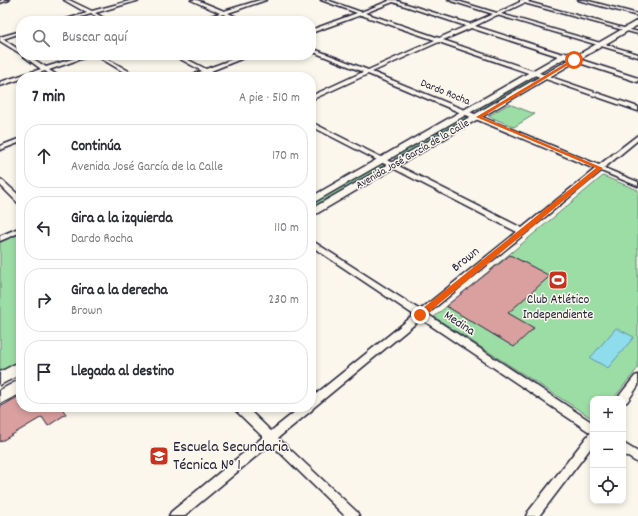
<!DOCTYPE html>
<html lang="es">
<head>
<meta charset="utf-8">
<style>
	body { margin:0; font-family:Dekko,sans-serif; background:#f7f7f7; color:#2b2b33 }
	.controls { position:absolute; right:12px; bottom:12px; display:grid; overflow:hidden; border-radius:8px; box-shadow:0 2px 6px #0003 }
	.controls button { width:36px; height:36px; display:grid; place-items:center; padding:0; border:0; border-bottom:1px solid #e1e1e2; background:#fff; color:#2b2b33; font:20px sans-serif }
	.stop { position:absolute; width:12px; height:12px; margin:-9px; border:3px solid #ea580c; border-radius:50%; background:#fff }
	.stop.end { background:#ea580c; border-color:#fff; box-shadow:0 1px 4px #0008 }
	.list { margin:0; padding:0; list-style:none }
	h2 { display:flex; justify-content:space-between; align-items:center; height:52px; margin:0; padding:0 16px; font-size:17px }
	h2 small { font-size:13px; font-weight:400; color:#7c7c81 }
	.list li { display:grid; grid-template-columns:26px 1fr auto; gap:12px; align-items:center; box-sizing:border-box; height:64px; margin:0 8px 8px; padding:0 8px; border:1px solid #e1e1e2; border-radius:16px }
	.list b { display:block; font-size:15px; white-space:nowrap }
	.list p { margin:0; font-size:13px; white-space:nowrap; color:#7c7c81 }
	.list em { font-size:13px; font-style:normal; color:#7c7c81 }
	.icon { flex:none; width:22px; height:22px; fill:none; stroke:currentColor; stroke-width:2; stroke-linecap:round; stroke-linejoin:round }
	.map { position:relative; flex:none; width:638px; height:516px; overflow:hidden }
	.search { position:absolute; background:#fff; box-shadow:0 2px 6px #0003; left:16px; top:16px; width:300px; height:44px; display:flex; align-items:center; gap:10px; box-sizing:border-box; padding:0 14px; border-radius:16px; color:#7c7c81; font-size:15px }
	.panel { position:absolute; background:#fff; box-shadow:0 2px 6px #0003; left:16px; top:72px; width:300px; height:340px; border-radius:16px }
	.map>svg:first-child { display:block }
</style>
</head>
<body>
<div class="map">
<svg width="638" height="516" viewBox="0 0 638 516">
	<rect width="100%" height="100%" fill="#fbf7ec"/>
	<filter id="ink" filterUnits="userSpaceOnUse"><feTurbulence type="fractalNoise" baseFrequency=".025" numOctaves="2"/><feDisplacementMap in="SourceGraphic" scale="8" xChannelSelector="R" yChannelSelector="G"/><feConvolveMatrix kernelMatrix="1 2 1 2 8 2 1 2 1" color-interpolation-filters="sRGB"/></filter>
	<g filter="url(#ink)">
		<!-- green -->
		<g fill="#9cdda6" stroke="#5f8070">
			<path d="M 535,76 L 541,78 L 481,112 L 475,110 Z"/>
			<path d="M 509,104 L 535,114 L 514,127 L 488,116 Z"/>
			<path d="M 467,115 L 472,117 L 398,160 L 392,157 Z"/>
			<path d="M 381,163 L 387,166 L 311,211 L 311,204 Z"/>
			<path d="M 603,176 L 638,190 L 638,368 L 613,399 L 593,399 L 593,419 L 434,317 Z"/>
			<path d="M 21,232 L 21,361 L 0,373 L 0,242 Z"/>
		</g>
		<!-- water -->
		<path fill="#8edcec" stroke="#6392a5" d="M 616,328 L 634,337 L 608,368 L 590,358 Z"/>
		<!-- building -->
		<g fill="#daa09f" stroke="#22223b">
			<path d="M 510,255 L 550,276 L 508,313 L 534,328 L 514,347 L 446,306 Z"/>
			<path d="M 21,395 L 21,407 L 61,407 L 66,414 L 48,426 L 42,417 L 0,442 L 0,407 Z"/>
		</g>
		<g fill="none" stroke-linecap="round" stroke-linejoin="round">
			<!-- street casing -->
			<g stroke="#22223b" stroke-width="3">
				<g id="street">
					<path d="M 2,0 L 9,0 L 0,3 L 0,1 Z"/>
					<path d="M 64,0 L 69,0 L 92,11 L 133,0 L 140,0 L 95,13 L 109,21 L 104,21 L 91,14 L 67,21 L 60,21 L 87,13 Z"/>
					<path d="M 191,0 L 197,0 L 224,11 L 260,0 L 266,0 L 228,13 L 245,21 L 239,21 L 223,14 L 203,21 L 196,21 L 220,13 Z"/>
					<path d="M 321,0 L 327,0 L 361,12 L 389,1 L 388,0 L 398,0 L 397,1 L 470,24 L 493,14 L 448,0 L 454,0 L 497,13 L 520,2 L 520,0 L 530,0 L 528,2 L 638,32 L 638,34 L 524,3 L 501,14 L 638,54 L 638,57 L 497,15 L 475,26 L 638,78 L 638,82 L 471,28 L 443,40 L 638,107 L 638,111 L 439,42 L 372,72 L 599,165 L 638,135 L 638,140 L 604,168 L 638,182 L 638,186 L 601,171 L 427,314 L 593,423 L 593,445 L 539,516 L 526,516 L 528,512 L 589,434 L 591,433 L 421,319 L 313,408 L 312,410 L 278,438 L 357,512 L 359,516 L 345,516 L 271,444 L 184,516 L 169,516 L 171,512 L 263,437 L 235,410 L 234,407 L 246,407 L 271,431 L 301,407 L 311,407 L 311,398 L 414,315 L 311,246 L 311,240 L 420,310 L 517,232 L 311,126 L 311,122 L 522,228 L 595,169 L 368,74 L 311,100 L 311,96 L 363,72 L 311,51 L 311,48 L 368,70 L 435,40 L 361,15 L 311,33 L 311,30 L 357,13 ZM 393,2 L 466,26 L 439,38 L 365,13 Z"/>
					<path d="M 578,0 L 585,0 L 638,14 L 638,16 Z"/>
					<path d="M 21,31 L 21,33 L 3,39 L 21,51 L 21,54 L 0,41 L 0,37 Z"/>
					<path d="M 22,55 L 27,55 L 46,67 L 85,55 L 92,55 L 49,70 L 60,77 L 53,77 L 45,71 L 26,77 L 21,77 L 21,79 L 0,86 L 0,82 L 41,69 Z"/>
					<path d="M 95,55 L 101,55 L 139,77 L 132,77 Z"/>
					<path d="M 173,55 L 179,55 L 206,69 L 244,55 L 251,55 L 211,71 L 221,77 L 214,77 L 206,73 L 195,77 L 187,77 L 202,71 Z"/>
					<path d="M 21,138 L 21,142 L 0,150 L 0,146 Z"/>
					<path d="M 0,179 L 2,180 L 21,197 L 21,203 L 18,203 L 0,185 Z"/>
					<path d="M 21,227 L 21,232 L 0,241 L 0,236 Z"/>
					<path d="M 638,375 L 638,386 L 627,402 L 623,403 L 623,399 L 618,399 L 619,396 L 635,376 Z"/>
					<path d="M 623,443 L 638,452 L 638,463 L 623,454 Z"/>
				</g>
			</g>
			<!-- secondary casing -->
			<g stroke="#22223b" stroke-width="3">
				<g id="secondary">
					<path d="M 638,20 L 638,25 L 311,217 L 311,209 Z"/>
					<path d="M 565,52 L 572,54 L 311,204 L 311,197 Z"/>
					<path d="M 21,361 L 21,374 L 0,385 L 0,372 Z"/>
					<path d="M 21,379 L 21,393 L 0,404 L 0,390 Z"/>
				</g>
			</g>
			<!-- street -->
			<use href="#street" fill="#fbf7ec" fill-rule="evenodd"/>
			<!-- secondary -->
			<use href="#secondary" fill="#fbf7ec" fill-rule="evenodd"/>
		</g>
	</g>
	<!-- route -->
	<path fill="#ea580c" d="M 573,59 L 576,60 L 482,117 L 603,168 L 423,317 L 417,317 L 417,313 L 596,168 L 476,117 Z"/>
	<!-- icons -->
	<defs>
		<g id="stadium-square" transform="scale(1)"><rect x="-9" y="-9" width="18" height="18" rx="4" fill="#c8321e" stroke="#fbf7ec"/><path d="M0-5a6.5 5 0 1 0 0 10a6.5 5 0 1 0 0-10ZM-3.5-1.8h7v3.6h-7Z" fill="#fff"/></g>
		<g id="school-square" transform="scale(1)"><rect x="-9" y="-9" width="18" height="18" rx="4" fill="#c8321e" stroke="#fbf7ec"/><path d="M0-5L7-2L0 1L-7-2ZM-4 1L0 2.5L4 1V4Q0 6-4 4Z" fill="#fff"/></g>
	</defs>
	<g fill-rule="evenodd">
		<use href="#stadium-square" x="558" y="280"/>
		<use href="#school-square" x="159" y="456"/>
	</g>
	<g text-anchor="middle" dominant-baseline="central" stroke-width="3" stroke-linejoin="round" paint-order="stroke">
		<!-- far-street labels -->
		<g font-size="11" fill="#22223b" stroke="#fbf7ec">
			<text transform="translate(445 93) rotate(22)">Dardo Rocha</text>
			<text transform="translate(413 155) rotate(-30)">Avenida José García de la Calle</text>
		</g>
		<!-- street labels -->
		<g font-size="13" fill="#22223b" stroke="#fbf7ec">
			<text transform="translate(466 260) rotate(-39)">Brown</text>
			<text transform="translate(459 324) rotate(33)">Medina</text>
		</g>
		<!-- poi labels -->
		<g font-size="13" fill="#22223b" stroke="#fbf7ec">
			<text x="558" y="300">Club Atlético<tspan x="558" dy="15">Independiente</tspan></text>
		</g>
		<!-- near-poi labels -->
		<g font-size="16" fill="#22223b" stroke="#fbf7ec" text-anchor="start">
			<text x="173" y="447">Escuela Secundaria<tspan x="173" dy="18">Técnica N° 1</tspan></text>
		</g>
	</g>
</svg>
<div class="controls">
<button>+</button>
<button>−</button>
<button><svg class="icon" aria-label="locate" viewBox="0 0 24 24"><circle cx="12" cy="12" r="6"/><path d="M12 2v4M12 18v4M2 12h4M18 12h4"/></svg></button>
</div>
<div class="stop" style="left:574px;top:60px"></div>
<div class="stop end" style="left:420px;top:315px"></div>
<div class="search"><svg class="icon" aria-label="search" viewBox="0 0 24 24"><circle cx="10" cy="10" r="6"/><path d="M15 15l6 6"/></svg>Buscar aquí</div>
<section class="panel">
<h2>7 min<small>A pie · 510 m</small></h2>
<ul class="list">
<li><svg class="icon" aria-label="ahead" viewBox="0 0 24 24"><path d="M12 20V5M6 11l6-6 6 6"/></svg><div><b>Continúa</b><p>Avenida José García de la Calle</p></div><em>170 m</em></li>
<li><svg class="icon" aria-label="left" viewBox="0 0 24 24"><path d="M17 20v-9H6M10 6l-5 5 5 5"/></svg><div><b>Gira a la izquierda</b><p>Dardo Rocha</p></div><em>110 m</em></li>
<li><svg class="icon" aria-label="right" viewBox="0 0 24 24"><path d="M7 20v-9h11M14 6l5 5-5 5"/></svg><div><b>Gira a la derecha</b><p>Brown</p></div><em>230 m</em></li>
<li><svg class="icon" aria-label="arrive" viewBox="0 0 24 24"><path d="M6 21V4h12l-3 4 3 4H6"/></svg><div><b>Llegada al destino</b></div></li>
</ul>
</section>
</div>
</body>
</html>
